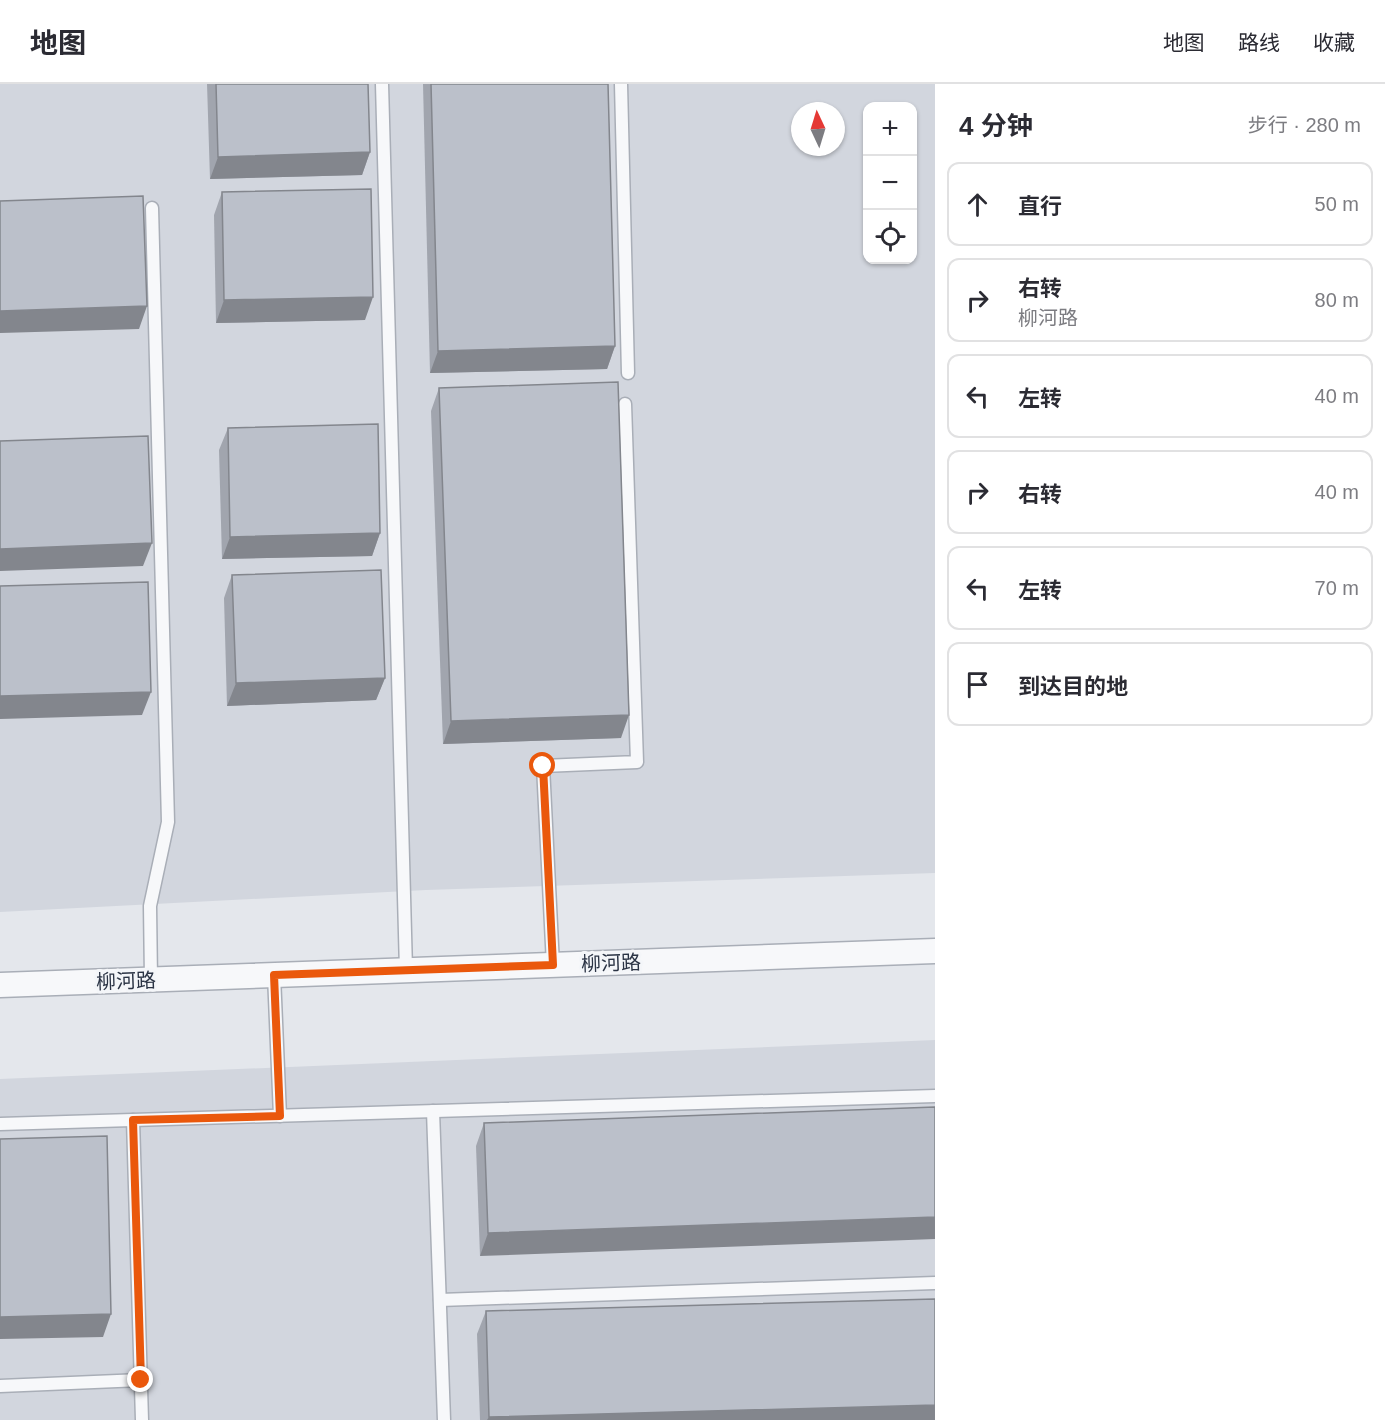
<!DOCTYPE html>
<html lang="zh">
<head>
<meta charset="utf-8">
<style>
	body { margin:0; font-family:Helvetica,"Noto Sans SC",sans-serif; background:#f2f2f3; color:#2b2b33 }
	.controls { position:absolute; right:18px; top:18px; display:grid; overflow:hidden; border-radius:12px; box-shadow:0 2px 4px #0004 }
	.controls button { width:54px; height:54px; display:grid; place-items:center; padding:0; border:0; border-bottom:2px solid #e1e1e2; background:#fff; color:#2b2b33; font:30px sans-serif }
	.compass { position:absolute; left:791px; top:18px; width:54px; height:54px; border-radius:50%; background:#fff; box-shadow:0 2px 4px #0004; rotate:356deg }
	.stop { position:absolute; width:18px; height:18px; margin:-14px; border:4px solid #ea580c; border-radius:50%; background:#fff }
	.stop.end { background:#ea580c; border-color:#fff; box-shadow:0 2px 6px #0008 }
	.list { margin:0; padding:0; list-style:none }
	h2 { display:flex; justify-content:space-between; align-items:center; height:78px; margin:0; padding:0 24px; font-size:26px }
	h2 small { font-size:20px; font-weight:400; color:#7c7c81 }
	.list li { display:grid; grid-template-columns:39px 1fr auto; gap:18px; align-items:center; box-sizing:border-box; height:84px; margin:0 12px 12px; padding:0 12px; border:2px solid #e1e1e2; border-radius:12px }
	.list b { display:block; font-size:22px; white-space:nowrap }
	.list p { margin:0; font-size:20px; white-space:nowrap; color:#7c7c81 }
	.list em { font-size:20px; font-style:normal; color:#7c7c81 }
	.icon { flex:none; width:33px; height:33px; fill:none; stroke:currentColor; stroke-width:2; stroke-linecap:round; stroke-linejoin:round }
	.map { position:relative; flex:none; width:935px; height:1336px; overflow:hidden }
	header { display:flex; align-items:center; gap:36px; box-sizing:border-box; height:84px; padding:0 30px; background:#fff; border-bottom:2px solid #e1e1e2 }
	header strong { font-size:28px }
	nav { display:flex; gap:33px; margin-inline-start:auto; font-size:21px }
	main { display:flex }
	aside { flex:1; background:#fff }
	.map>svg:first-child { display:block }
</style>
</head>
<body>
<header>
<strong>地图</strong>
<nav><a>地图</a><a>路线</a><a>收藏</a></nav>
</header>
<main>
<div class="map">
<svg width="935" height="1336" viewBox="0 0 935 1336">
	<rect width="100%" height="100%" fill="#e4e7ec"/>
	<!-- built -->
	<g fill="#d2d6de" fill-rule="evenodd">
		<path d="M 0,0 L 935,0 L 935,789 L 426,806 L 0,828 ZM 868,22 L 912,22 L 912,176 L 868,176 ZM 800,27 L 836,27 L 836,63 L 800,63 Z"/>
		<path d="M 935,956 L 935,1336 L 0,1336 L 0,995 Z"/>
	</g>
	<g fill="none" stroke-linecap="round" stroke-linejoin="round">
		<!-- service casing -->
		<g stroke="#a9aeb7" stroke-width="15">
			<g id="service">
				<path d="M 382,0 L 406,886"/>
				<path d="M 621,0 L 628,289"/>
				<path d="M 553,881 L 543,682 L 637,678 L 625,320"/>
				<path d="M 274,891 L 280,1032"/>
				<path d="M 151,896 L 150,822 L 168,738 L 152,124"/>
				<path d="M 433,1027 L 444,1336"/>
				<path d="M 133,1036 L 142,1336"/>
				<path d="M 0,1040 L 935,1012"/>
				<path d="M 440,1216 L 935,1199"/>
				<path d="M 0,1302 L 141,1296"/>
			</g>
		</g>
		<!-- minor casing -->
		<g stroke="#a9aeb7" stroke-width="27">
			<path id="minor" d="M 0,901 L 935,867"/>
		</g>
		<!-- service -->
		<use href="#service" stroke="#f7f8fa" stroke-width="12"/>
		<!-- minor -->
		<use href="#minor" stroke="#f7f8fa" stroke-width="24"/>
	</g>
	<!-- wall -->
	<g fill="#a1a5ae">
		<path d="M 207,0 L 368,0 L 370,68 L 362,91 L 210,95 Z"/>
		<path d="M 423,0 L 608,0 L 615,262 L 607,285 L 430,289 Z"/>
		<path d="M 222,108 L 365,236 L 216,239 L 214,131 Z"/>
		<path d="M 439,304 L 621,654 L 443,660 L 431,327 Z"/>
		<path d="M 228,344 L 380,449 L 372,472 L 222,475 L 219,366 Z"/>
		<path d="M 232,491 L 385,594 L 376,616 L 227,622 L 224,514 Z"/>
		<path d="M 935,1023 L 480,1172 L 476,1062 L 484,1039 Z"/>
		<path d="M 486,1227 L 935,1336 L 480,1336 L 477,1250 Z"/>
	</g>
	<!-- shaded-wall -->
	<g fill="#83868d">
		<path d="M 370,68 L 362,91 L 210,95 L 218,73 Z"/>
		<path d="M 373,213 L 365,236 L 216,239 L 224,216 Z"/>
		<path d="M 147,222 L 139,245 L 0,249 L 0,227 Z"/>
		<path d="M 615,262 L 607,285 L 430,289 L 438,267 Z"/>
		<path d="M 380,449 L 372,472 L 222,475 L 230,453 Z"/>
		<path d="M 152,459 L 143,482 L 0,487 L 0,465 Z"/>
		<path d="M 385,594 L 376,616 L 227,622 L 236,599 Z"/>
		<path d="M 151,608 L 142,631 L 0,635 L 0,612 Z"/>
		<path d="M 629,631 L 621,654 L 443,660 L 451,637 Z"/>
		<path d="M 935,1133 L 935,1155 L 480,1172 L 488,1149 Z"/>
		<path d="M 111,1230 L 103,1253 L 0,1255 L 0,1233 Z"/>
		<path d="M 935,1321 L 935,1336 L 487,1336 L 489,1333 Z"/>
	</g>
	<!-- building -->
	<g fill="#bbc0ca" stroke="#83868d" stroke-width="1.5">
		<path d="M 216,0 L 368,0 L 370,68 L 218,73 Z"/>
		<path d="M 431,0 L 608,0 L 615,262 L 438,267 Z"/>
		<path d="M 371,105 L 373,213 L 224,216 L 222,108 Z"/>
		<path d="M 143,112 L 147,222 L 0,227 L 0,117 Z"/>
		<path d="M 618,298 L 629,631 L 451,637 L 439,304 Z"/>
		<path d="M 378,340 L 380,449 L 230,453 L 228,344 Z"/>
		<path d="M 148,352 L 152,459 L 0,465 L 0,357 Z"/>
		<path d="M 381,486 L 385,594 L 236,599 L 232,491 Z"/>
		<path d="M 148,498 L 151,608 L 0,612 L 0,502 Z"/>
		<path d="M 935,1023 L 935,1133 L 488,1149 L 484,1039 Z"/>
		<path d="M 107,1052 L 111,1230 L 0,1233 L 0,1055 Z"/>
		<path d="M 935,1215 L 935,1321 L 489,1333 L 486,1227 Z"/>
	</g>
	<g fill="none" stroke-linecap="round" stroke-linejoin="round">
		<!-- route -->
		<path stroke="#ea580c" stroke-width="8" d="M 141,1296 L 133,1036 L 280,1032 L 274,891 L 553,881 L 543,682"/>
	</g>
	<g text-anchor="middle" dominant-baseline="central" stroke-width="6" stroke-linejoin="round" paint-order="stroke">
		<!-- street labels -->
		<g font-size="20" fill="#2b3445" stroke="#f4f6f9">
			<text transform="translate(611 879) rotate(-2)">柳河路</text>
			<text transform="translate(126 897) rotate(-2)">柳河路</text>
		</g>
	</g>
</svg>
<div class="controls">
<button>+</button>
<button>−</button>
<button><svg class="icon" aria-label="locate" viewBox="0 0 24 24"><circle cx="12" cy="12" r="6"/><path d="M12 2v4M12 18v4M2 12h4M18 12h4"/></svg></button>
</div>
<svg class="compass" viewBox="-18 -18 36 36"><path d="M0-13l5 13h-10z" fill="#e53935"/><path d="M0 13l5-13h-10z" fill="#7c7c81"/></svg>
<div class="stop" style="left:543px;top:682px"></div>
<div class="stop end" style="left:141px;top:1296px"></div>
</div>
<aside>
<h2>4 分钟<small>步行 · 280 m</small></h2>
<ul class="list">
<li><svg class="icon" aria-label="ahead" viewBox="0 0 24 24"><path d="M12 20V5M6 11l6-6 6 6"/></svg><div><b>直行</b></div><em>50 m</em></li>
<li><svg class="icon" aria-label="right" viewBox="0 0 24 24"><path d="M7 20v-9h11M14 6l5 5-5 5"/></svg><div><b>右转</b><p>柳河路</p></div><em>80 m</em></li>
<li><svg class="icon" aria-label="left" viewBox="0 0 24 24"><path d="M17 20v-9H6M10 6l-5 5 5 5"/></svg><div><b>左转</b></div><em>40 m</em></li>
<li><svg class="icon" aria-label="right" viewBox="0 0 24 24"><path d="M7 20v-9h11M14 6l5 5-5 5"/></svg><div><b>右转</b></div><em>40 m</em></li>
<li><svg class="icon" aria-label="left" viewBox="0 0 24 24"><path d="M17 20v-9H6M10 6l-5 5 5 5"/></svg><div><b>左转</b></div><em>70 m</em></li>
<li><svg class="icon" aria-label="arrive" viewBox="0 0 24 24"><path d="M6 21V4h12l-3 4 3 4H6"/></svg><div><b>到达目的地</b></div></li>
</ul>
</aside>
</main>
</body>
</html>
